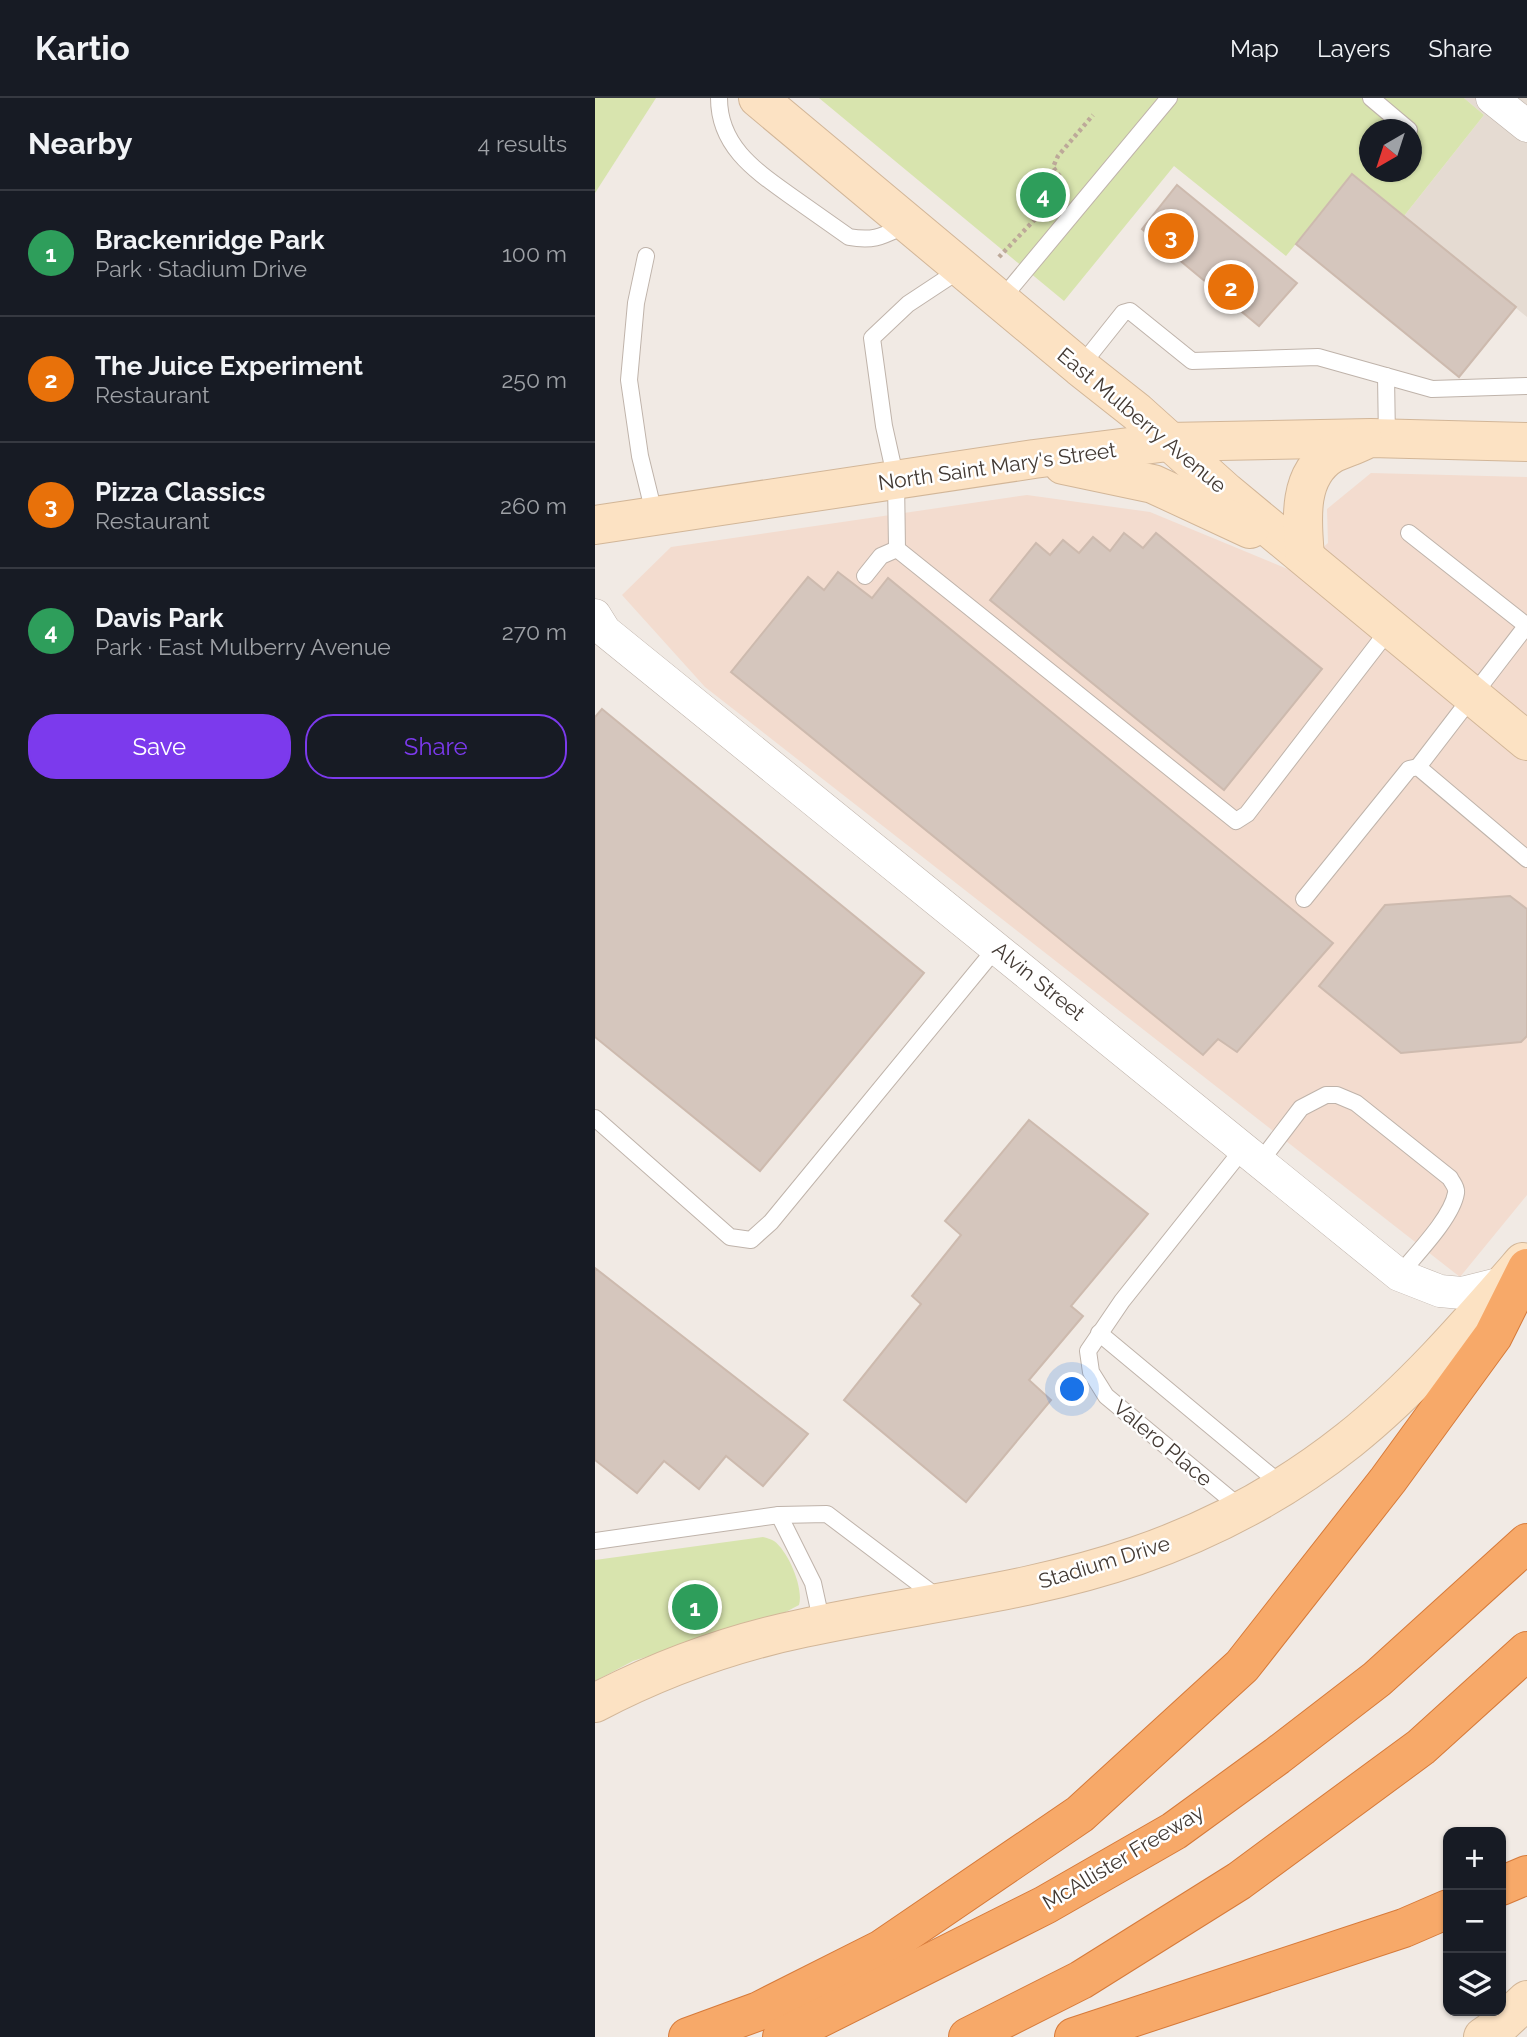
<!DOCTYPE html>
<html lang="en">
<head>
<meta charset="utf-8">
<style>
	body { margin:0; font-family:Raleway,sans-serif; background:#242831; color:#f1f3f6 }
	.controls { position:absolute; right:21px; bottom:21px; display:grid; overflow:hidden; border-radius:14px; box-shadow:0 2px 5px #0004 }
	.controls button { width:63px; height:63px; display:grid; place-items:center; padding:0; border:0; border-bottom:2px solid #363941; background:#171b24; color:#f1f3f6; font:35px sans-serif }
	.compass { position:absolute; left:764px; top:21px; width:63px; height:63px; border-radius:50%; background:#171b24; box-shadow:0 2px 5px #0004; rotate:219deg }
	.you { position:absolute; left:478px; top:1292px; width:24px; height:24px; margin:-18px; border:5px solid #fff; border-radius:50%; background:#1a73e8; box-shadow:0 0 0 10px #1a73e833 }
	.badge { display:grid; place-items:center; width:46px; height:46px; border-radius:50%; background:#7c3aed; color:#fff; font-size:23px; font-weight:700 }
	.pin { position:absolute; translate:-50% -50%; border:4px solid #fff; box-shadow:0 2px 7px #0006 }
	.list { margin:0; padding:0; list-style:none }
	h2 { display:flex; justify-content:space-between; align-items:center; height:91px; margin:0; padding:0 28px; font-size:30px }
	h2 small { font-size:23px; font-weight:400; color:#9ea1a6 }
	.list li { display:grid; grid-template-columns:46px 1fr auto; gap:21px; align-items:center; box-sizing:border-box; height:126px; padding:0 28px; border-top:2px solid #363941 }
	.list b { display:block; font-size:26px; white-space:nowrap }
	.list p { margin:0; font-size:23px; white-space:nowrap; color:#9ea1a6 }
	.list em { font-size:23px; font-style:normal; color:#9ea1a6 }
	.actions { display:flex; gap:14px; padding:21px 28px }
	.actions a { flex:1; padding:16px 0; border:2px solid #7c3aed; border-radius:28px; text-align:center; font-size:24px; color:#7c3aed }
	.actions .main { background:#7c3aed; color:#fff }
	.icon { flex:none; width:38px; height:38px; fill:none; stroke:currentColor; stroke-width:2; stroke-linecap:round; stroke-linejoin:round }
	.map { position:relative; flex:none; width:932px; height:1939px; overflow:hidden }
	header { display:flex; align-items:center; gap:42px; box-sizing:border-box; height:98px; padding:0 35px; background:#171b24; border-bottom:2px solid #363941 }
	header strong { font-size:33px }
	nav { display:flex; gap:38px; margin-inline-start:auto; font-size:24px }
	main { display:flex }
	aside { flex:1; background:#171b24 }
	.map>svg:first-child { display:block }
</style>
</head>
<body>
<header>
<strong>Kartio</strong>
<nav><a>Map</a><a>Layers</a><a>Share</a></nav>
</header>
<main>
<aside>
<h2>Nearby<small>4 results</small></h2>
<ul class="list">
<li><span class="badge" style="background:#2e9e5b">1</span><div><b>Brackenridge Park</b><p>Park · Stadium Drive</p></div><em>100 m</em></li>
<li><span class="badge" style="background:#e8710a">2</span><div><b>The Juice Experiment</b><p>Restaurant</p></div><em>250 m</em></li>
<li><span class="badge" style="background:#e8710a">3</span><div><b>Pizza Classics</b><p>Restaurant</p></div><em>260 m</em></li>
<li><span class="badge" style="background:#2e9e5b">4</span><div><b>Davis Park</b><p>Park · East Mulberry Avenue</p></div><em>270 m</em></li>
</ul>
<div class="actions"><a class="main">Save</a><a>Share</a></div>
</aside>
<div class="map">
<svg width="932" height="1939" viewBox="0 0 932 1939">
	<rect width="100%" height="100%" fill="#f1eae4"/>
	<!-- residential -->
	<path fill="#e5dbd2" d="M 869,0 L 932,0 L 932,219 L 809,118 L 889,17 Z"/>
	<!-- commercial -->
	<path fill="#f3dccf" d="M 776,375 L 932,379 L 932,1097 L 865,1179 L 110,589 L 27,497 L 76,449 L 432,397 L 555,414 L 700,474 L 733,445 L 732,411 Z"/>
	<!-- green -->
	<g fill="#d8e4ae" fill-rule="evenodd">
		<path d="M 0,0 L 61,0 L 0,95 Z"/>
		<path d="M 224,0 L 869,0 L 889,17 L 809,118 L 757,76 L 691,158 L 579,68 L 469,203 ZM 774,32 L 816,32 L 816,74 L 774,74 Z"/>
		<path d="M 168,1439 C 172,1440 176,1441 179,1443 C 193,1453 209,1490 204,1507 L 185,1517 L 38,1563 L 0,1583 L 0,1462 Z"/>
	</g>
	<!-- building -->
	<g fill="#d5c6bd" stroke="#cdbaae" stroke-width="2">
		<path d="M 757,76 L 921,209 L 864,279 L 701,146 Z"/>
		<path d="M 582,87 L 702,185 L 664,228 L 547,131 Z"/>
		<path d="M 529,435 L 548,450 L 561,435 L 727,571 L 629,692 L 395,502 L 441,445 L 455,457 L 468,442 L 484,455 L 498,439 L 515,453 Z"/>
		<path d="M 243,474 L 277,500 L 293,480 L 738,845 L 642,954 L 623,941 L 608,957 L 136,574 L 213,479 L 229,492 Z"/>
		<path d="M 7,611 L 329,875 L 165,1073 L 0,939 L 0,619 Z"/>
		<path d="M 915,798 L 932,811 L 932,938 L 926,944 L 806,955 L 724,888 L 790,807 Z"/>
		<path d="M 434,1022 L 553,1116 L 476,1208 L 488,1218 L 434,1282 L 456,1302 L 371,1404 L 249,1302 L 326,1206 L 317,1198 L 366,1137 L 350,1123 Z"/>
		<path d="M 0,1170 L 213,1336 L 168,1388 L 131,1358 L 104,1391 L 69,1363 L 42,1395 L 0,1362 Z"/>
	</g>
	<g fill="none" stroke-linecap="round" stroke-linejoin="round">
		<!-- lane casing -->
		<g stroke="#bfb3aa" stroke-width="18">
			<g id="lane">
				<path d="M 124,0 C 124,47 158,71 193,96 C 213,110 234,125 254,139 C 281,144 289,137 313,126"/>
				<path d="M 776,0 L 814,32"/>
				<path d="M 51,158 L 41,205 L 34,282 L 45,358 L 60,419"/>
				<path d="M 366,171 L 313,206 L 277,240 L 289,328 L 301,382 L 302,451 L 641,723 L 652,716 L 796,529"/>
				<path d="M 405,203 L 574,0"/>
				<path d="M 485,269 L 528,215 L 535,213 L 597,263 L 723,259 L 837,291 L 932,288"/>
				<path d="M 791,278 L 792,341"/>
				<path d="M 814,435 L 932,528"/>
				<path d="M 270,478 L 286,458 L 302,451"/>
				<path d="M 823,669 L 932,527"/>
				<path d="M 709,801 L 814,671 L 823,669 L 932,761"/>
				<path d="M 0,1020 L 135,1139 L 156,1142 L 176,1124 L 402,849"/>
				<path d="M 665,1064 L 706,1010 L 731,997 L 742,997 L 761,1005 L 855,1080 C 858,1086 862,1089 861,1095 C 857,1120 820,1157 804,1177"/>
				<path d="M 504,1235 L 688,1388"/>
				<path d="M 647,1411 L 511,1298 L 496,1274 L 493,1253 L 527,1203 L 648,1051"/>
				<path d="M 184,1417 L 218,1485 L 227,1526"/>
				<path d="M 0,1443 L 184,1417 L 232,1416 L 342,1499"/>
			</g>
		</g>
		<!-- street casing -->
		<g stroke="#bfb3aa" stroke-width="33">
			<g id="street">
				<path d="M 897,0 L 932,28"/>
				<path d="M 0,517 L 10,533 L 804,1177 L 845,1193 L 867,1195 L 911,1184"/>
			</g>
		</g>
		<!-- secondary casing -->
		<g stroke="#d2b698" stroke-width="40">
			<g id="secondary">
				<path d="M 163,0 L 485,269 L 542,314 L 631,394 L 932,643"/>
				<path d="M 468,367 L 558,386 L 655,431"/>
				<path d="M 0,427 L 439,361 L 573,344 L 776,340 L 932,344"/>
				<path d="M 710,458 C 707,423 702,377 737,356 C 747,351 758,348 768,343"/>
				<path d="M 0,1605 C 65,1571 137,1545 209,1530 C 319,1506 434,1495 541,1458 C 617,1432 691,1392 754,1342 C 819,1290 874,1226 928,1164"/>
				<path d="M 888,1939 L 904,1928 L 932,1902"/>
			</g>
		</g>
		<!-- highway casing -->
		<g stroke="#d67a3a" stroke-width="40">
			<g id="highway">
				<path d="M 906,1788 L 932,1777"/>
				<path d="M 93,1939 L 164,1913 L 287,1851 L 485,1716 L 647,1568 L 793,1382 L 898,1238 L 932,1170"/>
				<path d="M 187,1939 L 450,1807 L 579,1733 L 682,1658 L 782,1581 L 932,1445"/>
				<path d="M 373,1939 L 486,1882 L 644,1783 L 826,1649 L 932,1553"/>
				<path d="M 479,1939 L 809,1830 L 853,1811"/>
			</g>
		</g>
		<!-- path -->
		<g stroke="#bda999" stroke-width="4.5" stroke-dasharray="3.5 3.5" stroke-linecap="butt">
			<path d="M 466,92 L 466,80 L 458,69 L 463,58 L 498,17"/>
			<path d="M 404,159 L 444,117"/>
		</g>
		<!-- lane -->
		<use href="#lane" stroke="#fff" stroke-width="16"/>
		<!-- street -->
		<use href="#street" stroke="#fff" stroke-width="32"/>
		<!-- secondary -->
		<use href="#secondary" stroke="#fce2c3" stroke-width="38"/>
		<!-- highway -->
		<use href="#highway" stroke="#f7a969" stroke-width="38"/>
	</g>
	<g text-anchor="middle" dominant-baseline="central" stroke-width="5" stroke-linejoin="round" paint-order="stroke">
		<!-- street labels -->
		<g font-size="21" fill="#433a34" stroke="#fff">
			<text transform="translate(547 322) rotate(40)">East Mulberry Avenue</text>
			<text transform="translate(402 368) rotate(-8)">North Saint Mary's Street</text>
			<text transform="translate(444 883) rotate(39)">Alvin Street</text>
			<text transform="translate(568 1345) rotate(40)">Valero Place</text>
			<text transform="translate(509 1464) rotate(-17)">Stadium Drive</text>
			<text transform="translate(528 1759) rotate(-31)">McAllister Freeway</text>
		</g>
	</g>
</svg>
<div class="controls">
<button>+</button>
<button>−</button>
<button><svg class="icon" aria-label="layers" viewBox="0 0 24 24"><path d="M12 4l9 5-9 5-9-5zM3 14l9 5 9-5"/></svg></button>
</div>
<svg class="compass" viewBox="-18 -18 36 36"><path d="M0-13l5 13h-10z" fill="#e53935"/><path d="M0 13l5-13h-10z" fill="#9ea1a6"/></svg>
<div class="you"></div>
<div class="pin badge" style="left:100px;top:1509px;background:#2e9e5b">1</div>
<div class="pin badge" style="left:636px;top:189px;background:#e8710a">2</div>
<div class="pin badge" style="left:576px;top:138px;background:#e8710a">3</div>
<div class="pin badge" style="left:448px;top:97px;background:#2e9e5b">4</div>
</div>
</main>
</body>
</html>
